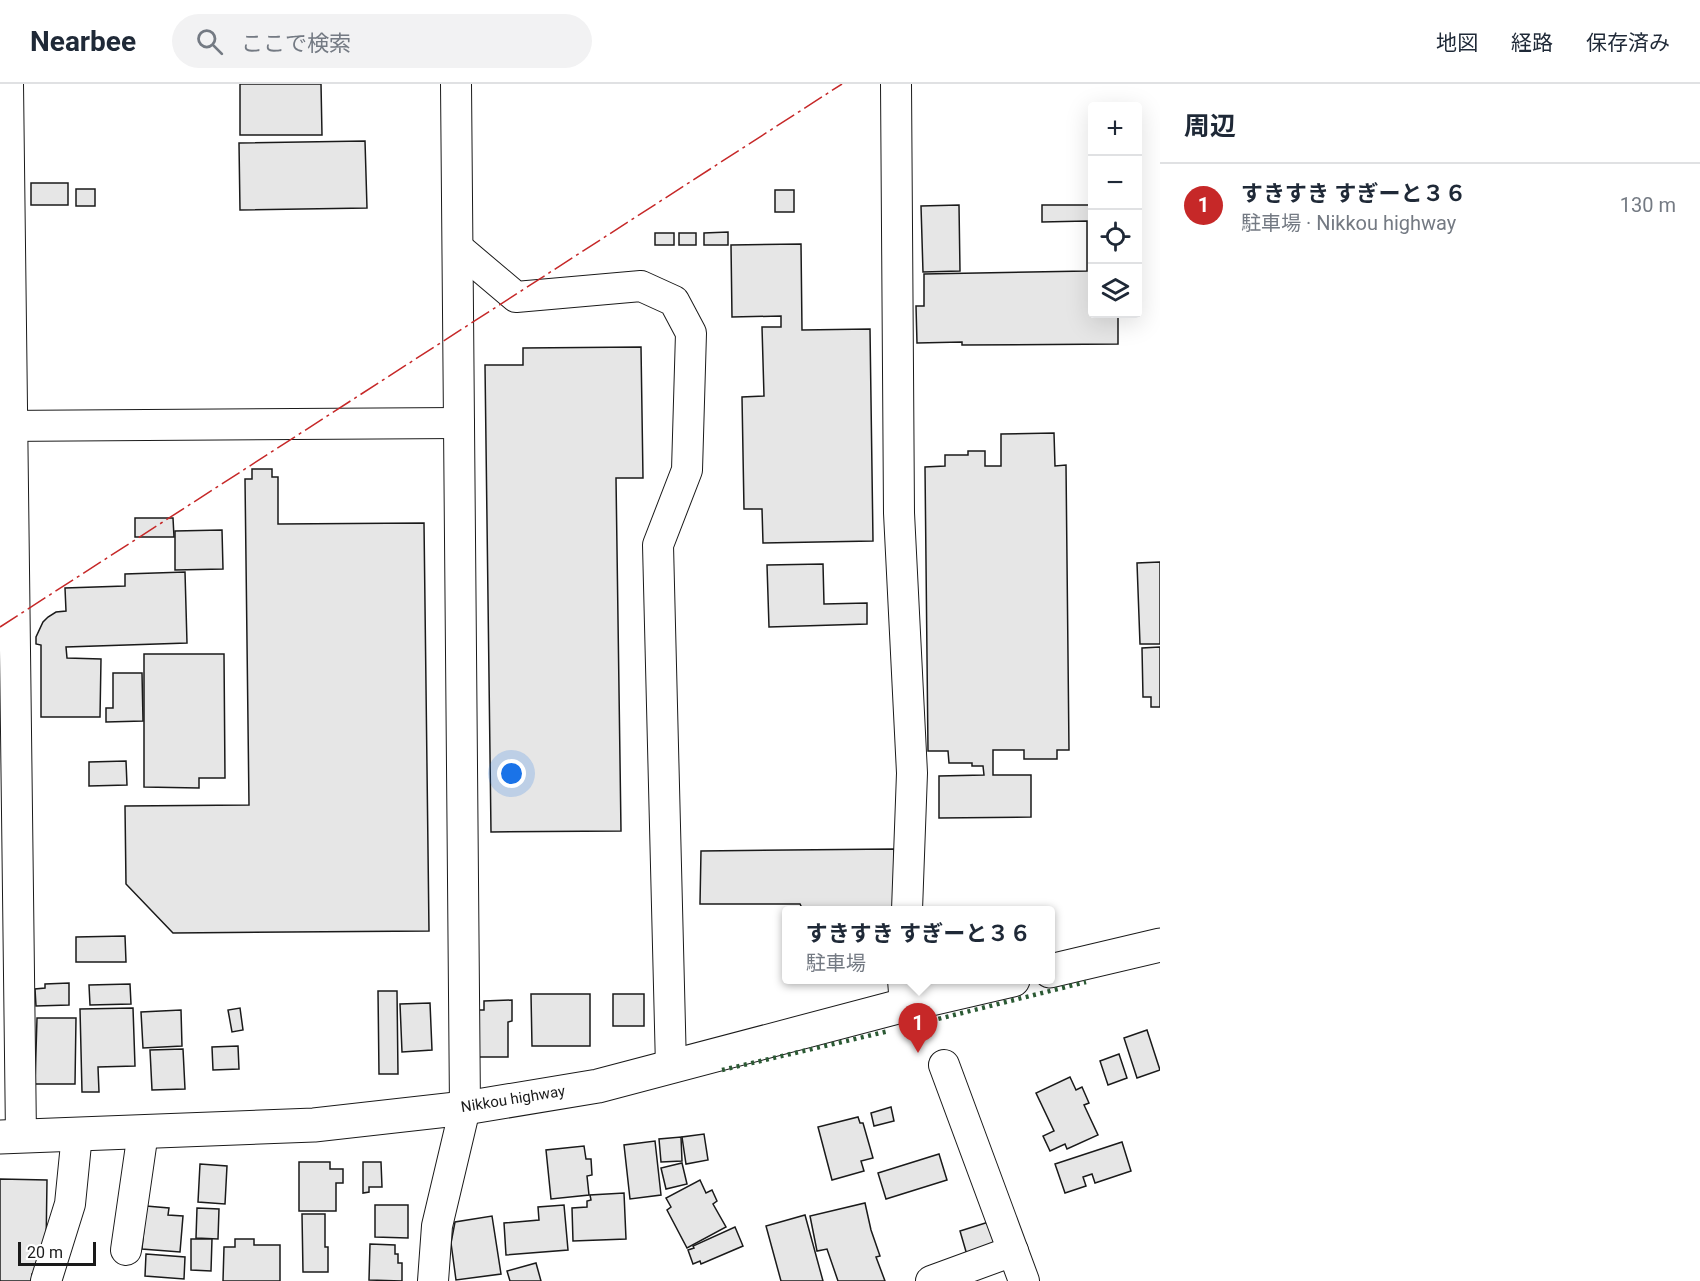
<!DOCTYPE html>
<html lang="ja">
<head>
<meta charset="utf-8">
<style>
	body { margin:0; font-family:Roboto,"Noto Sans JP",sans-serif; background:#f2f2f3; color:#1f2937 }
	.controls { position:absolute; right:18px; top:18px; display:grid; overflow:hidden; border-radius:6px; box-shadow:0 6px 24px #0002 }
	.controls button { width:54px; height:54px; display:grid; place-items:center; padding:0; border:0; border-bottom:2px solid #e0e1e3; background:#fff; color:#1f2937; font:30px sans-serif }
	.scale { position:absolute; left:18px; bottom:15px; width:78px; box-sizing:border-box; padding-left:6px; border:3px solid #1a1a1a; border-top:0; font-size:16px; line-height:21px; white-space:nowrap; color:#1a1a1a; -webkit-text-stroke:4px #fff; paint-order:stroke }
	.you { position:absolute; left:512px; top:690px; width:21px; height:21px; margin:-15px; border:4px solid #fff; border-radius:50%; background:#1a73e8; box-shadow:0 0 0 9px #1a73e833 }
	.badge { display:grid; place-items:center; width:39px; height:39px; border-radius:50%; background:#c62828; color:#fff; font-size:20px; font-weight:700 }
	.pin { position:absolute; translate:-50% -50px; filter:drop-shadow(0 2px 3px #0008) }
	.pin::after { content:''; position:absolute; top:32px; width:21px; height:18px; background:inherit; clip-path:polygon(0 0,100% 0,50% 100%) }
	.popup { position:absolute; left:782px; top:822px; width:273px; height:78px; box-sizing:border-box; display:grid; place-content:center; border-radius:6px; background:#fff; filter:drop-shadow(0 2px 4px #0005); font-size:20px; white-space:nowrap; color:#747a83 }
	.popup b { font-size:22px; color:#1f2937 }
	.popup::after { content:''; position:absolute; left:50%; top:100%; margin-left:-12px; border:12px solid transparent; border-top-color:#fff }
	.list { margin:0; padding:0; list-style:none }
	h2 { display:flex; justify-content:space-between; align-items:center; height:78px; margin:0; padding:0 24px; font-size:26px }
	h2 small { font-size:20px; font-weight:400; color:#747a83 }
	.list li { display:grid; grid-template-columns:39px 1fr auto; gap:18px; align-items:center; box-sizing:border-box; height:84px; padding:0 24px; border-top:2px solid #e0e1e3 }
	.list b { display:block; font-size:22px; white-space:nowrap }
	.list p { margin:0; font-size:20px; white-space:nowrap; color:#747a83 }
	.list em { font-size:20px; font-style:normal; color:#747a83 }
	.icon { flex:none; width:33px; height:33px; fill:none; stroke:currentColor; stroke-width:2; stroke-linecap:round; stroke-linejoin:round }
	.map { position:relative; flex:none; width:1160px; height:1197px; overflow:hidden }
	header { display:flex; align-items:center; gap:36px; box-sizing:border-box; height:84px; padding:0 30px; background:#fff; border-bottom:2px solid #e0e1e3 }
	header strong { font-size:28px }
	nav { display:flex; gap:33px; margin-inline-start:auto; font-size:21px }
	.search { width:420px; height:54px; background:#f2f2f3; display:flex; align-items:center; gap:15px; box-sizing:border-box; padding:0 21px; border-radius:33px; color:#747a83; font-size:22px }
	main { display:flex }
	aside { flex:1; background:#fff }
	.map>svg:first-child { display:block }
</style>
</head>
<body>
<header>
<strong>Nearbee</strong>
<div class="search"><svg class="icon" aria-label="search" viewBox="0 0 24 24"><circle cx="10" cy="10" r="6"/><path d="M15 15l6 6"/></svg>ここで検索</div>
<nav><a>地図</a><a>経路</a><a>保存済み</a></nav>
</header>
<main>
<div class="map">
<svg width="1160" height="1197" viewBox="0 0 1160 1197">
	<rect width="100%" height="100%" fill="#fff"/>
	<!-- building -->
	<g fill="#e6e6e6" stroke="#1a1a1a" stroke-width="1.5">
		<path d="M 240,0 L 321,0 L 322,51 L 240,51 Z"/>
		<path d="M 365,57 L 367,124 L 240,126 L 239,59 Z"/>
		<rect x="31" y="99" width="37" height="22"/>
		<rect x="76" y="105" width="19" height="17"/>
		<rect x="775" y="106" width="19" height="22"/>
		<path d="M 959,121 L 960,187 L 923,188 L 921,122 Z"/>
		<path d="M 1042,121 L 1092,121 L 1092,230 L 1118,230 L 1118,260 L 962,261 L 962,258 L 917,259 L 916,222 L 924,222 L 924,190 L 1087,187 L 1087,137 L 1042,138 Z"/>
		<path d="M 728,148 L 728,161 L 704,161 L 704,149 Z"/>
		<rect x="655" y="149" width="19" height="12"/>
		<rect x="679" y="149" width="17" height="12"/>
		<path d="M 801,160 L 802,246 L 870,245 L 873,457 L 763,459 L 762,425 L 744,425 L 742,313 L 764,312 L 762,243 L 781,243 L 781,232 L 732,233 L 731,161 Z"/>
		<path d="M 641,263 L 643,394 L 616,394 L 621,747 L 491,748 L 485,281 L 523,281 L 523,264 Z"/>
		<path d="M 1054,349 L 1055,382 L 1066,381 L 1069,666 L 1057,666 L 1057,675 L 1024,675 L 1024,666 L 993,666 L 993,691 L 1031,691 L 1031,733 L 939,734 L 939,692 L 984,691 L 983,682 L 972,682 L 972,679 L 949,679 L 948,667 L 928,667 L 925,383 L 945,382 L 945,371 L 968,371 L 968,367 L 985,367 L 985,382 L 1001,382 L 1001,350 Z"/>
		<path d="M 252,385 L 272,385 L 272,393 L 278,393 L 278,440 L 424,439 L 429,847 L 173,849 L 126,800 L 125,722 L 249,721 L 245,395 L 252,395 Z"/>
		<path d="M 135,434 L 173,434 L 174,453 L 135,453 Z"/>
		<path d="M 222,446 L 223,485 L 175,486 L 175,447 Z"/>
		<path d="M 1160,478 L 1160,560 L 1140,560 L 1137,479 Z"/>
		<path d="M 823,480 L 824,520 L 867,519 L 867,540 L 769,543 L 767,481 Z"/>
		<path d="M 185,488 L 187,559 L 66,563 L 67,574 L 101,575 L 100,633 L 41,633 L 41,561 L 36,560 L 36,553 L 43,538 L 48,533 L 56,528 L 66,527 L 65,504 L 125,502 L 125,490 Z"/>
		<path d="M 1160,563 L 1160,623 L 1151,623 L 1151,613 L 1143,613 L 1142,564 Z"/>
		<path d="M 144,570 L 224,570 L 225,694 L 199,694 L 199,704 L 144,703 Z"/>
		<path d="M 113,589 L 142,589 L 143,637 L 106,638 L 106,624 L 113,624 Z"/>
		<path d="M 126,677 L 127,701 L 89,702 L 89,678 Z"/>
		<path d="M 894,765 L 897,826 L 803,826 L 800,820 L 700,820 L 701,767 Z"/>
		<path d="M 125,852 L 126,878 L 76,878 L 76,853 Z"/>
		<path d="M 69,899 L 69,921 L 36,922 L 35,905 L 45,904 L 45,900 Z"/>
		<path d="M 130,900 L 131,920 L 90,921 L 89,901 Z"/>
		<path d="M 378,907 L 397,907 L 398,990 L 379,990 Z"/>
		<path d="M 531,910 L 590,910 L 590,962 L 532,962 Z"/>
		<rect x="613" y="910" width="31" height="32"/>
		<path d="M 512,916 L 512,937 L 508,938 L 508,973 L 475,973 L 475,926 L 484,926 L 484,917 Z"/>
		<path d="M 430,919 L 432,966 L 402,968 L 400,920 Z"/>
		<path d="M 133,924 L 135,982 L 98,983 L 99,1008 L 82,1008 L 80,925 Z"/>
		<path d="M 240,924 L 243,946 L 232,948 L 228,926 Z"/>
		<path d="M 181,926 L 182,962 L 143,964 L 141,928 Z"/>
		<path d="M 37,934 L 76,934 L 75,1000 L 35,1000 Z"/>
		<path d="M 1147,946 L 1160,986 L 1137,994 L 1124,954 Z"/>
		<path d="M 238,962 L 239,985 L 213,986 L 212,963 Z"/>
		<path d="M 183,965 L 185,1005 L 152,1006 L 150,966 Z"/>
		<path d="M 1119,970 L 1127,994 L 1108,1001 L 1100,977 Z"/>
		<path d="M 1070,993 L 1076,1006 L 1082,1003 L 1089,1019 L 1084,1021 L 1098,1051 L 1067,1065 L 1065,1060 L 1050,1067 L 1043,1052 L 1054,1047 L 1036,1009 Z"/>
		<path d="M 891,1023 L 894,1037 L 874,1042 L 871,1029 Z"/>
		<path d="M 858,1033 L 860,1039 L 863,1039 L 873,1074 L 861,1077 L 864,1087 L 832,1096 L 818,1043 Z"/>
		<path d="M 704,1050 L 708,1076 L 686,1080 L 682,1053 Z"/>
		<path d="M 681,1053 L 682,1077 L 661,1078 L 659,1055 Z"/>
		<path d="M 655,1057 L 661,1111 L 630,1115 L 624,1061 Z"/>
		<path d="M 1122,1058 L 1131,1087 L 1095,1099 L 1092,1090 L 1083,1093 L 1086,1102 L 1065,1109 L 1055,1080 Z"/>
		<path d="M 584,1062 L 586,1075 L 591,1075 L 592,1091 L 587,1092 L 589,1111 L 551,1115 L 546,1066 Z"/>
		<path d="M 939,1070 L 947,1096 L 886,1115 L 878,1089 Z"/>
		<path d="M 299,1078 L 330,1078 L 330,1085 L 343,1085 L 343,1099 L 336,1099 L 336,1127 L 299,1127 Z"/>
		<path d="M 363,1078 L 381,1078 L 382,1103 L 369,1103 L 369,1108 L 363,1109 Z"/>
		<path d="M 682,1079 L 687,1100 L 666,1105 L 661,1084 Z"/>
		<path d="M 200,1080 L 227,1082 L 225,1120 L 198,1118 Z"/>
		<path d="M 0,1095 L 47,1096 L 46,1165 L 42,1190 L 32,1190 L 32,1197 L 0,1197 Z"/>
		<path d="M 700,1096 L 706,1109 L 712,1106 L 717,1117 L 713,1120 L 726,1143 L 687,1164 L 667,1126 L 671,1123 L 666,1114 Z"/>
		<path d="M 624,1109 L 626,1155 L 573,1157 L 572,1124 L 587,1123 L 587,1117 L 591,1116 L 590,1111 Z"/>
		<path d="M 865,1119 L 871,1146 L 880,1172 L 876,1173 L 885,1197 L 838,1197 L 827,1165 L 817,1167 L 810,1132 Z"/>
		<path d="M 375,1121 L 408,1121 L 408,1154 L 375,1153 Z"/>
		<path d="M 564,1121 L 568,1166 L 506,1171 L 504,1139 L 539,1136 L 538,1123 Z"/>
		<path d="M 146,1122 L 169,1124 L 168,1131 L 183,1132 L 180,1168 L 142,1165 Z"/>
		<path d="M 197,1124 L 219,1125 L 218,1155 L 196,1154 Z"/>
		<path d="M 302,1130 L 325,1130 L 325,1163 L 328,1163 L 328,1188 L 303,1188 Z"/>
		<path d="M 805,1131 L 823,1197 L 781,1197 L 766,1142 Z"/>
		<path d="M 492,1132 L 501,1190 L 456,1196 L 451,1159 L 455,1138 Z"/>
		<path d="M 995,1136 L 1003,1160 L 967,1171 L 960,1147 Z"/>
		<path d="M 735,1143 L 743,1162 L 701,1180 L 700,1177 L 693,1180 L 688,1166 L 694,1164 L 693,1162 Z"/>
		<path d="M 191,1155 L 212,1155 L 211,1187 L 191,1186 Z"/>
		<path d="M 235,1155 L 254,1155 L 254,1161 L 280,1161 L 280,1197 L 223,1197 L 224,1163 L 235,1163 Z"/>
		<path d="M 370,1160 L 395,1161 L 395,1170 L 398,1170 L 398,1179 L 402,1179 L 402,1197 L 369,1196 Z"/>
		<path d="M 146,1170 L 185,1173 L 184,1195 L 145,1192 Z"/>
		<path d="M 536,1179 L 541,1197 L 510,1197 L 507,1187 Z"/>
	</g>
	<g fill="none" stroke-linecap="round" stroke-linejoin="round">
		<!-- minor casing -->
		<g stroke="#1a1a1a" stroke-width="32">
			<g id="minor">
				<path d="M 8,0 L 21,1052"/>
				<path d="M 896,0 L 899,429 L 912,689 L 907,826"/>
				<path d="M 458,164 L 516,213 L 641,202 L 674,217 L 691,249 L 687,386 L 658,461 L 671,983"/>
				<path d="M 0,342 L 459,339"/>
				<path d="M 903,896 L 905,921"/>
				<path d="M 944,981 L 1024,1197"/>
				<path d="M 126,1166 L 143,1048"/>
				<path d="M 46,1197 L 70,1120 L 77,1050"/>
				<path d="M 433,1197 L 437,1142 L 465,1024 L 456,0"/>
				<path d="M 931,1197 L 1013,1167"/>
			</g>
		</g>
		<!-- highway casing -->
		<g stroke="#1a1a1a" stroke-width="35">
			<g id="highway">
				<path d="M 1050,887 L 1160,861"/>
				<path d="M 0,1053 L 314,1041 L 465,1024 L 598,1002 L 905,921 L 1013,896"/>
			</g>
		</g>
		<!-- minor -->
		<use href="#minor" stroke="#fff" stroke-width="30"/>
		<!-- highway -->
		<use href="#highway" stroke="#fff" stroke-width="33"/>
		<!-- hedge -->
		<g stroke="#2b5a34" stroke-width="4.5" stroke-dasharray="3 4.5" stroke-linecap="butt">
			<path d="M 902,944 L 1086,898"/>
			<path d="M 722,986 L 889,947"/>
		</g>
		<!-- power -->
		<path stroke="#c62828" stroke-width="1.5" stroke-dasharray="21 4.5 3 4.5" stroke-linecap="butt" d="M 0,543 L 842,0"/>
	</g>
	<g text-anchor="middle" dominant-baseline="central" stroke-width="4.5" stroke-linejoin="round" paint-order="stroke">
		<!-- street labels -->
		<g font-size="15" fill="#1a1a1a" stroke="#fff">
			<text transform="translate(513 1015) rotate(-9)">Nikkou highway</text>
		</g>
	</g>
</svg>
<div class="controls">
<button>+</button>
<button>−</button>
<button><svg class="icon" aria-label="locate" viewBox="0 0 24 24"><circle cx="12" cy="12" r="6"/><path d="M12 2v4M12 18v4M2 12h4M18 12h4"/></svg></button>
<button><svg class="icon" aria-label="layers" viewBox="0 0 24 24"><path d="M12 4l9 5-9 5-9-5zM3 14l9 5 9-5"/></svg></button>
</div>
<div class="scale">20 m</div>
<div class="you"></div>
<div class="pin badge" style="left:918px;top:969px">1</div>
<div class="popup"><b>すきすき すぎーと３６</b>駐車場</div>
</div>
<aside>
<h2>周辺<small></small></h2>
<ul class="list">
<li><span class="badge">1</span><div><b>すきすき すぎーと３６</b><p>駐車場 · Nikkou highway</p></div><em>130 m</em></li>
</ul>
</aside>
</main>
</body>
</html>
